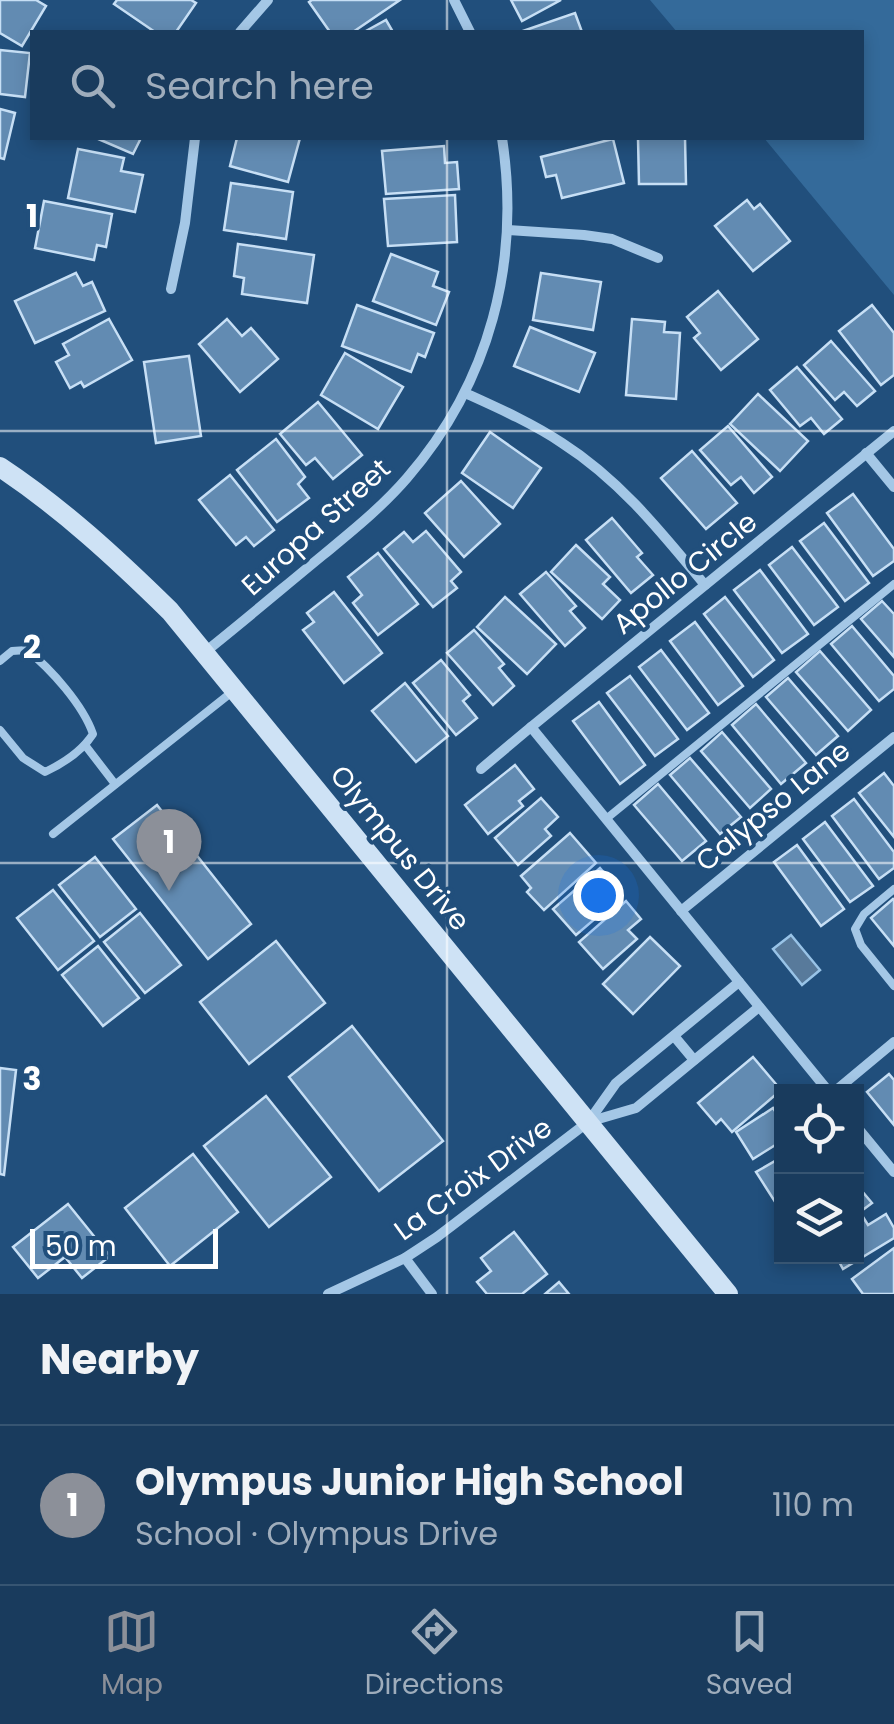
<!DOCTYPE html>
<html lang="en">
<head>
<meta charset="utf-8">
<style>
	body { margin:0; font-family:Poppins,sans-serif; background:#224263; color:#f1f3f6 }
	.controls { position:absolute; right:30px; bottom:30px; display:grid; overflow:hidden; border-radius:0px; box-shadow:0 5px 15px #0003 }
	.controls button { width:90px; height:90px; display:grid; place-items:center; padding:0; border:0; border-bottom:2px solid #375572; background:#193b5d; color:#f1f3f6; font:50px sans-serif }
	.scale { position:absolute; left:30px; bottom:25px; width:188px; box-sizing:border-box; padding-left:10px; border:5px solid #fff; border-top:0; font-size:28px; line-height:35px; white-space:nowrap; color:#fff; -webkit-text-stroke:8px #214f7c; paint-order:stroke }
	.you { position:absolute; left:598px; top:895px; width:35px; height:35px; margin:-25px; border:8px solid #fff; border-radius:50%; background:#1a73e8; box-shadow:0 0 0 15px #1a73e833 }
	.badge { display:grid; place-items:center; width:65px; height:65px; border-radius:50%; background:#8c9099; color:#fff; font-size:32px; font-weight:700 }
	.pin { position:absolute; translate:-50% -82px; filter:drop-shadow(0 2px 5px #0008) }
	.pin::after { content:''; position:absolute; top:52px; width:35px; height:30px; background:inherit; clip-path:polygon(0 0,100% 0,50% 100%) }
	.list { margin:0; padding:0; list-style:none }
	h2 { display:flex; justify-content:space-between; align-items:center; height:130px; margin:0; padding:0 40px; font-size:42px }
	h2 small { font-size:32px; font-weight:400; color:#9fadbc }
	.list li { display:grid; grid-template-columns:65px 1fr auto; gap:30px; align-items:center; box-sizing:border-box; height:160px; padding:0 40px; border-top:2px solid #375572 }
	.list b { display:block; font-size:38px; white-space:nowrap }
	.list p { margin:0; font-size:32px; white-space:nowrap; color:#9fadbc }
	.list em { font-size:32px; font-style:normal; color:#9fadbc }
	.icon { flex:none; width:55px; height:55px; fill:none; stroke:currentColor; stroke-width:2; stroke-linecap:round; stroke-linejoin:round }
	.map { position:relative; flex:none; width:894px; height:1294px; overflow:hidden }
	.search { position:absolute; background:#193b5d; box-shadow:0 5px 15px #0003; left:30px; right:30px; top:30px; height:110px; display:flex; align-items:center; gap:25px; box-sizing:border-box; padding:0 35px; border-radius:0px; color:#9fadbc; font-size:38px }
	.sheet { height:290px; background:#193b5d }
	nav { display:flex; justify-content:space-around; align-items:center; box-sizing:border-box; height:140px; border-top:2px solid #375572; background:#193b5d; font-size:28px; color:#9fadbc }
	nav a { display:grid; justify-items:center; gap:5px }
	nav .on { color:#8c9099 }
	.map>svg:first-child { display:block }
</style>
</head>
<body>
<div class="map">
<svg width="894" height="1294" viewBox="0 0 894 1294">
	<rect width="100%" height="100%" fill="#214f7c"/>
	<!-- green -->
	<path fill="#346a9a" d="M 650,0 L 894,0 L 894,295 L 764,138 L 862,138 L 862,32 L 677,32 Z"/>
	<!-- water -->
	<path fill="#587a9b" stroke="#98c3e7" stroke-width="2.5" d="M 791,935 L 820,970 L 802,985 L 773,949 Z"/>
	<!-- building -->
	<g fill="#628bb2" stroke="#c7dff5" stroke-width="2.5">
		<path d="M 0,0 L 36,0 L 46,6 L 22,46 L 0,33 Z"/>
		<path d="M 117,0 L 191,0 L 196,3 L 176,32 L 155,32 L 114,4 Z"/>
		<path d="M 312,0 L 400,0 L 353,32 L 330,32 L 309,2 Z"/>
		<path d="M 511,0 L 561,0 L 522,21 Z"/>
		<path d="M 575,13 L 582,32 L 520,32 Z"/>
		<path d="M 386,20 L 393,32 L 364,32 Z"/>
		<path d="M 0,50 L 30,53 L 25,97 L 0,94 Z"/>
		<path d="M 0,109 L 15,113 L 4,159 L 0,158 Z"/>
		<path d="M 96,138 L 141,138 L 133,154 Z"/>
		<path d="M 237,138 L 300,138 L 288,182 L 230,166 Z"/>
		<path d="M 638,138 L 685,138 L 686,184 L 639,184 Z"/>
		<path d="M 613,139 L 624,183 L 562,198 L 556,175 L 546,177 L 541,157 Z"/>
		<path d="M 444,146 L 445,163 L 457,162 L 459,189 L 386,194 L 382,151 Z"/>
		<path d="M 78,149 L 124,158 L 121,171 L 143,175 L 135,212 L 68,198 Z"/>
		<path d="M 231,183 L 293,192 L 286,239 L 224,230 Z"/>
		<path d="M 455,195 L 457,242 L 388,246 L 384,199 Z"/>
		<path d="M 747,200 L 754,209 L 760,204 L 790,241 L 753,271 L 715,226 Z"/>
		<path d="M 44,201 L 112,214 L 106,247 L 97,245 L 94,260 L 35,248 Z"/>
		<path d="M 238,244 L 314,255 L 307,303 L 242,294 L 244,278 L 234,276 Z"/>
		<path d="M 391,254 L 438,272 L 433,286 L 449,292 L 436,325 L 373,301 Z"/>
		<path d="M 76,273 L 83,286 L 92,282 L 105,311 L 35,343 L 15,301 Z"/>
		<path d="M 541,273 L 601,282 L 593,330 L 533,320 Z"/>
		<path d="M 718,291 L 758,339 L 721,370 L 694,338 L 700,333 L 687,317 Z"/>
		<path d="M 357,305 L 434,333 L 425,357 L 418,354 L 411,372 L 342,346 Z"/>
		<path d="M 872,305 L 894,333 L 894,375 L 881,385 L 839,331 Z"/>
		<path d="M 109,319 L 132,360 L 84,387 L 81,382 L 70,388 L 56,362 L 69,355 L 63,344 Z"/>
		<path d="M 227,319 L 242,336 L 251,328 L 278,359 L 240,392 L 199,344 Z"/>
		<path d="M 632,319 L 665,322 L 664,332 L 680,333 L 676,399 L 626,395 Z"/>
		<path d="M 530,327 L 595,353 L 579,392 L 514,366 Z"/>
		<path d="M 831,341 L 875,391 L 857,406 L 844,392 L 835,400 L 804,365 Z"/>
		<path d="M 345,353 L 403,387 L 378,429 L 321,395 Z"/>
		<path d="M 189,356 L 201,436 L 156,443 L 144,362 Z"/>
		<path d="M 797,367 L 842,419 L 824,434 L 811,418 L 800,426 L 770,390 Z"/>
		<path d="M 758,394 L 808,441 L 780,471 L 730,424 Z"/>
		<path d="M 318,402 L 362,455 L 333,479 L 315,458 L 306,465 L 280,434 Z"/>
		<path d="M 728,426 L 772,477 L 754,493 L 741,477 L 731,485 L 700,450 Z"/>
		<path d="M 490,432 L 541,468 L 513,508 L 462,473 Z"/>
		<path d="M 276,439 L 305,477 L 298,484 L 309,498 L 277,522 L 237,470 Z"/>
		<path d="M 692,451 L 737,503 L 706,529 L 661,478 Z"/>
		<path d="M 230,475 L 274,530 L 254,546 L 246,537 L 236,545 L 199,500 Z"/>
		<path d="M 461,481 L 500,524 L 464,557 L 425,513 Z"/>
		<path d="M 853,494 L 894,549 L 894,561 L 873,576 L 827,513 Z"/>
		<path d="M 612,518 L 642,553 L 637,557 L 653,575 L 631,593 L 586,540 Z"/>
		<path d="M 824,523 L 869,583 L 845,601 L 800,541 Z"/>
		<path d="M 426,531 L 461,572 L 451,581 L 457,588 L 433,607 L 384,549 L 404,532 L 413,542 Z"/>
		<path d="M 576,545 L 610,577 L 603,584 L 620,600 L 602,619 L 551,572 Z"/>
		<path d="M 792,547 L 838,607 L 814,625 L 769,565 Z"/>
		<path d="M 378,553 L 418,604 L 378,635 L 353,603 L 362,595 L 348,577 Z"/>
		<path d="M 760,570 L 808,634 L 782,653 L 734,590 Z"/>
		<path d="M 546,572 L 576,606 L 570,611 L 585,628 L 565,646 L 520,594 Z"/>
		<path d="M 334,592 L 382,653 L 344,683 L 303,630 L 314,622 L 307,613 Z"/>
		<path d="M 505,597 L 556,644 L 527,674 L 477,627 Z"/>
		<path d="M 725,597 L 774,660 L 753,677 L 704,614 Z"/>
		<path d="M 882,601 L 894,614 L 894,657 L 861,619 Z"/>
		<path d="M 695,622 L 743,686 L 718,705 L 670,641 Z"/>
		<path d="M 852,626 L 894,676 L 894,689 L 879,701 L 831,644 Z"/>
		<path d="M 474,630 L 504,664 L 499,668 L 514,686 L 493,705 L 447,653 Z"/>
		<path d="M 661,650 L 709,713 L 687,730 L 639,667 Z"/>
		<path d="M 820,651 L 871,710 L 848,731 L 796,672 Z"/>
		<path d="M 441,660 L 470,695 L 463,701 L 477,718 L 456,735 L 413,683 Z"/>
		<path d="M 630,676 L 678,739 L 655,756 L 607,693 Z"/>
		<path d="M 788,678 L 838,736 L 816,755 L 766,697 Z"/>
		<path d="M 405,683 L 448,736 L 416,762 L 372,711 Z"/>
		<path d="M 599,702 L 645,765 L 620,784 L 573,721 Z"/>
		<path d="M 756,704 L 806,763 L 781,784 L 732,725 Z"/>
		<path d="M 722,732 L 771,789 L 750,808 L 701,751 Z"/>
		<path d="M 690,758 L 741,817 L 720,834 L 670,775 Z"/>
		<path d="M 515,765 L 534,789 L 519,801 L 523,806 L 488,834 L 465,805 Z"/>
		<path d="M 884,773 L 894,786 L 894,837 L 859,793 Z"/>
		<path d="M 658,784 L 706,841 L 682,861 L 634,805 Z"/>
		<path d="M 541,798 L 558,817 L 545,829 L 551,836 L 518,865 L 495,838 Z"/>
		<path d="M 854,799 L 894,852 L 894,868 L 879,879 L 832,816 Z"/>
		<path d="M 157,805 L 251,924 L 208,959 L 113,839 Z"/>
		<path d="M 825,822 L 873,886 L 850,902 L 803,839 Z"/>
		<path d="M 570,833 L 596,863 L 544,910 L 527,892 L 531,888 L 521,876 Z"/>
		<path d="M 797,845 L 844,909 L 821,926 L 774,862 Z"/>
		<path d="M 95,857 L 136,909 L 100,937 L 59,885 Z"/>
		<path d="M 600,868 L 617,888 L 603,899 L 610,906 L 576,935 L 553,909 Z"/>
		<path d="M 53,890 L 94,941 L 58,970 L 17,918 Z"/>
		<path d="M 893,899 L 894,900 L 894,946 L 871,918 Z"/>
		<path d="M 626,901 L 641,919 L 628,930 L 637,939 L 603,969 L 579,942 Z"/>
		<path d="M 140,913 L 181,965 L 145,993 L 104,942 Z"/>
		<path d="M 650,937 L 680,966 L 633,1014 L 603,984 Z"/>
		<path d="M 276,941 L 325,1003 L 249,1064 L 200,1002 Z"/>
		<path d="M 98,946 L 139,998 L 103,1026 L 62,975 Z"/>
		<path d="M 352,1026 L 443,1141 L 379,1191 L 289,1077 Z"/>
		<path d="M 753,1057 L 781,1090 L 732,1132 L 721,1119 L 716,1124 L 698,1103 Z"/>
		<path d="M 0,1068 L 16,1070 L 4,1175 L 0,1174 Z"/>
		<path d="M 889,1074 L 894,1080 L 894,1125 L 867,1092 Z"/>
		<path d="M 266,1096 L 331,1177 L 269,1227 L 204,1146 Z"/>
		<path d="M 773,1108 L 779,1117 L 782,1116 L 782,1147 L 777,1144 L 753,1159 L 736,1132 Z"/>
		<path d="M 193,1154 L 238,1212 L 170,1266 L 125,1208 Z"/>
		<path d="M 782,1157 L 782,1206 L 779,1208 L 756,1172 Z"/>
		<path d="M 856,1184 L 872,1203 L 856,1215 Z"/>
		<path d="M 68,1204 L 110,1256 L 82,1278 L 65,1257 L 38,1278 L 13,1247 Z"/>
		<path d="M 886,1214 L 894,1228 L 894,1238 L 843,1269 L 836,1256 L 856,1256 L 856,1221 L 863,1217 L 868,1225 Z"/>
		<path d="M 514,1232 L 547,1274 L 522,1294 L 487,1294 L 477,1282 L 491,1271 L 481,1258 Z"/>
		<path d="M 894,1248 L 894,1294 L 863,1294 L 852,1279 Z"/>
		<path d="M 559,1282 L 569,1294 L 545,1294 Z"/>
	</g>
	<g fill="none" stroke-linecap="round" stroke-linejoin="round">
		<!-- lane -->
		<g stroke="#a4c7e6" stroke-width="8">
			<path d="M 0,661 L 12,651 L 27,650 C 51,669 83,705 93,734 C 82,751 64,763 45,772 L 23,758 L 0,730"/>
			<path d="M 85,745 L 115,784"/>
			<path d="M 606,819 L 894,584"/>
			<path d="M 53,834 L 232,692"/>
			<path d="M 894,889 L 864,914 L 855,929 L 861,945 L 894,986"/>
		</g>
		<!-- street -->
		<g stroke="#a4c7e6" stroke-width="10">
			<path d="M 454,0 L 470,32"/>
			<path d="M 240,32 L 268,0"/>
			<path d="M 508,230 L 584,235 L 612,239 L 658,258"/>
			<path d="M 171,289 L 185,223 L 195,138"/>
			<path d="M 465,393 C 498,408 532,423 562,443 C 620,480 662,533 705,585"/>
			<path d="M 866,453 L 894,487"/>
			<path d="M 205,652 C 245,620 284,587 323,555 C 352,531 382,507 407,478 C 490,382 521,262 502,138"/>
			<path d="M 481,769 L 531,727"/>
			<path d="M 681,911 L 894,737"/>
			<path d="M 674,1036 L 694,1060"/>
			<path d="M 829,1092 L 531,727 L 894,431"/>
			<path d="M 834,1092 L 894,1042"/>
			<path d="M 589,1121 L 616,1083 L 739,982"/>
			<path d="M 856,1126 L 894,1172"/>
			<path d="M 405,1258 L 432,1294"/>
			<path d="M 328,1294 L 405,1258 L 437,1237 L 588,1122 L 636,1108 L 759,1007"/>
		</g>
		<!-- secondary -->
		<path stroke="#cee2f5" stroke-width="20" d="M 0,467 C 62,508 117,559 170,611 L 728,1294"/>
	</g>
	<!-- grid -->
	<path fill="none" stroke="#fff" stroke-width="2.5" stroke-opacity="0.55" d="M 447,0 L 447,32M 447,138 L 447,1294M 0,431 L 894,431M 0,863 L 894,863"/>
	<g text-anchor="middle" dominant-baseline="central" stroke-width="8" stroke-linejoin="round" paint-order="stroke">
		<!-- street labels -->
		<g font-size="28" fill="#fff" stroke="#214f7c">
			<text transform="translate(316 527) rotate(-42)">Europa Street</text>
			<text transform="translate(685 573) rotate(-39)">Apollo Circle</text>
			<text transform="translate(773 806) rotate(-39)">Calypso Lane</text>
			<text transform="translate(400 848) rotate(51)">Olympus Drive</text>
			<text transform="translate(473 1179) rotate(-36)">La Croix Drive</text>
		</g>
	</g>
	<g font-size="32" text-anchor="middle" font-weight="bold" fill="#fff" stroke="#214f7c" stroke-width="8" stroke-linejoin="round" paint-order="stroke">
		<text x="32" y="227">1</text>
		<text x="32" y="658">2</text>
		<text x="32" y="1090">3</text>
	</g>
</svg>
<div class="controls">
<button><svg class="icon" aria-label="locate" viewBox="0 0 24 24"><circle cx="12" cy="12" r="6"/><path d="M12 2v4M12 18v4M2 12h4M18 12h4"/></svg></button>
<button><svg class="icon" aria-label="layers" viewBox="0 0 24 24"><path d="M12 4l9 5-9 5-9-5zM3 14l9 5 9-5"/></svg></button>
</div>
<div class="scale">50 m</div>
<div class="you"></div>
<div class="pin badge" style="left:169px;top:891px">1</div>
<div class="search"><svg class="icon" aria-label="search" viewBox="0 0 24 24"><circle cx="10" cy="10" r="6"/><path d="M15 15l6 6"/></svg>Search here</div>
</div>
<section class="sheet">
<h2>Nearby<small></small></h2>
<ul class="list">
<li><span class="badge">1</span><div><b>Olympus Junior High School</b><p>School · Olympus Drive</p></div><em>110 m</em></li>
</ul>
</section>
<nav>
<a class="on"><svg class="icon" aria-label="map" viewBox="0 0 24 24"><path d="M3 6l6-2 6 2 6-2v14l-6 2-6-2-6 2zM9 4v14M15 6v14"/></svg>Map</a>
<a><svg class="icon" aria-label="directions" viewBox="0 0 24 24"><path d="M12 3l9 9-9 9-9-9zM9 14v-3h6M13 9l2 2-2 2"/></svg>Directions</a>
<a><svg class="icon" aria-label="saved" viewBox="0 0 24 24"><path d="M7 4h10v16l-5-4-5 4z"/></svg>Saved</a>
</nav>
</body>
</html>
